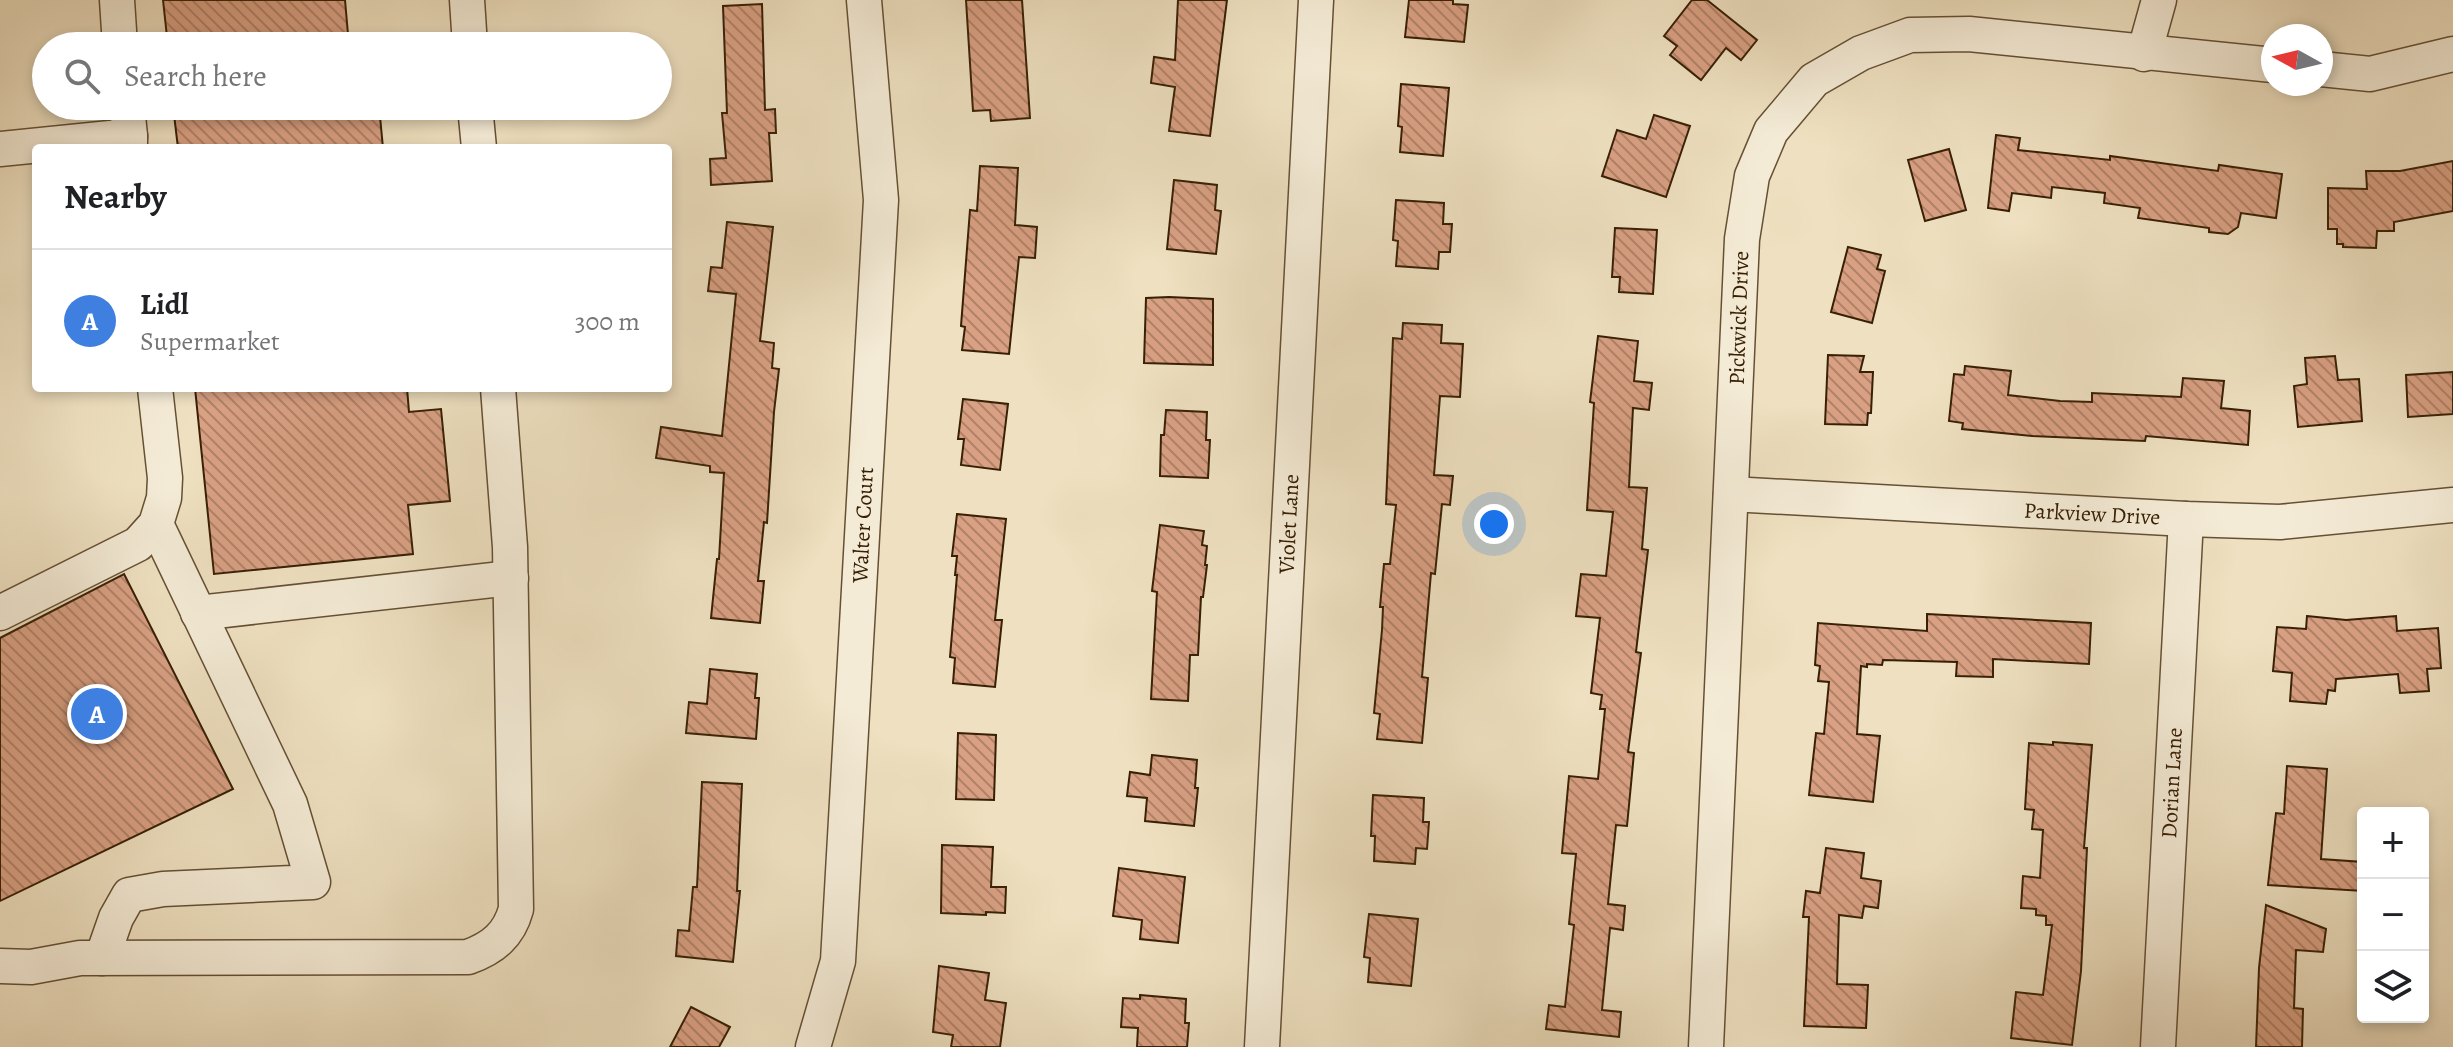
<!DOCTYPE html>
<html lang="en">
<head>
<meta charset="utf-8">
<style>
	body { margin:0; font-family:Alegreya,serif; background:#f2f2f2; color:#202124 }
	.controls { position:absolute; right:24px; bottom:24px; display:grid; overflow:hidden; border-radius:8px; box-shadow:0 4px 12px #0003 }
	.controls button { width:72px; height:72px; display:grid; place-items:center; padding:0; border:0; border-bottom:2px solid #e0e0e0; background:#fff; color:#202124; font:40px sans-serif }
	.compass { position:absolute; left:2261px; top:24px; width:72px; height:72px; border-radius:50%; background:#fff; box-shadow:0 4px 12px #0003; rotate:278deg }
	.you { position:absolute; left:1494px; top:524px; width:28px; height:28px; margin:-20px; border:6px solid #fff; border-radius:50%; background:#1a73e8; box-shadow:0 0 0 12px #1a73e833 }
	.badge { display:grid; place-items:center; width:52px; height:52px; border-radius:50%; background:#0b8043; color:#fff; font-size:26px; font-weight:700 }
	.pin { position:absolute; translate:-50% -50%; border:4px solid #fff; box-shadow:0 2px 8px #0006 }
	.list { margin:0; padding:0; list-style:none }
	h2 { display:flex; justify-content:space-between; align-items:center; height:104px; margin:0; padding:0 32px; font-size:34px }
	h2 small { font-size:26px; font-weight:400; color:#757577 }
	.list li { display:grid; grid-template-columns:52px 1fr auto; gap:24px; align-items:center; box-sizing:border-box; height:144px; padding:0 32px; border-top:2px solid #e0e0e0 }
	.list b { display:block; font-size:30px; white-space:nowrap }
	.list p { margin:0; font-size:26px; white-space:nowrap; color:#757577 }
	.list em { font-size:26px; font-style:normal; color:#757577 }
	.icon { flex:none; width:44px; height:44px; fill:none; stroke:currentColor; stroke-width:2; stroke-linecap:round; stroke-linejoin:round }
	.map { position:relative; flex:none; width:2453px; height:1047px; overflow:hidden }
	.search { position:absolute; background:#fff; box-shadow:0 4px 12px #0003; left:32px; top:32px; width:640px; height:88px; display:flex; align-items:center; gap:20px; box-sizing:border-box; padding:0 28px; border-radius:44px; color:#757577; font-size:30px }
	.panel { position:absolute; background:#fff; box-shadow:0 4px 12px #0003; left:32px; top:144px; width:640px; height:248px; border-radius:8px }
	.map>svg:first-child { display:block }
</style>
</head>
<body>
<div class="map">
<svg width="2453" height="1047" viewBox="0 0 2453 1047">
	<defs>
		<pattern id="building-back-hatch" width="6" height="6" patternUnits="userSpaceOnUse" patternTransform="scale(2)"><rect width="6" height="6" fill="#d9a083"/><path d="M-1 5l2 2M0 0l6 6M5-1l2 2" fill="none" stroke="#b18269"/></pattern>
	</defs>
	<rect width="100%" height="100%" fill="#eee0c0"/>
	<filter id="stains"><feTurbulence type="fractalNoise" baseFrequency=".0025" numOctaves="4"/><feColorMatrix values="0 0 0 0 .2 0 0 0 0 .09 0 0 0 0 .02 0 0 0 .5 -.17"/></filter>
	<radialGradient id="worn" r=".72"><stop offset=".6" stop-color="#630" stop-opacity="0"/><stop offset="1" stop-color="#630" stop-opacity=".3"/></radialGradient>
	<!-- building -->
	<g fill="url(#building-back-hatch)" stroke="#382005" stroke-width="2">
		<path d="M 163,0 L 345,0 L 349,46 L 168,46 Z"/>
		<path d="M 966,0 L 1022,0 L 1030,118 L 991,121 L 990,110 L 973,111 Z"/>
		<path d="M 1178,0 L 1227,0 L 1210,136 L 1169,131 L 1175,87 L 1151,83 L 1154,57 L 1175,60 Z"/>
		<path d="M 1409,0 L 1453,0 L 1453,4 L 1468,5 L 1464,42 L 1405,37 Z"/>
		<path d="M 1692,0 L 1707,0 L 1757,40 L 1741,60 L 1726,48 L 1701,80 L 1670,55 L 1677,46 L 1664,36 Z"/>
		<path d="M 762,4 L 765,110 L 775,109 L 776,133 L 769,133 L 772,181 L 711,185 L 710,159 L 726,158 L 722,113 L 727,113 L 723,6 Z"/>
		<path d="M 1401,84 L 1449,88 L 1443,156 L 1400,152 L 1402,127 L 1398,126 Z"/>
		<path d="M 173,106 L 379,106 L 383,148 L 178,148 Z"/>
		<path d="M 1654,115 L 1690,126 L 1666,197 L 1602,176 L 1617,130 L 1646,139 Z"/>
		<path d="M 1996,135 L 2020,138 L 2018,150 L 2110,160 L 2110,156 L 2218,171 L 2219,165 L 2282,174 L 2276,218 L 2241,213 L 2238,227 L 2228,234 L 2209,232 L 2209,228 L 2138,218 L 2140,208 L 2104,203 L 2105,193 L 2052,187 L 2051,198 L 2012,193 L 2009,211 L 1988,208 Z"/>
		<path d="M 1949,149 L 1966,210 L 1925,221 L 1908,160 Z"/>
		<path d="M 2453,161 L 2453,211 L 2394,222 L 2394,231 L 2377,231 L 2376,248 L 2343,247 L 2343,244 L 2337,244 L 2337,229 L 2328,229 L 2328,188 L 2367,189 L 2366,171 L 2400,171 Z"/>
		<path d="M 980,166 L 1018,168 L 1015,225 L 1037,227 L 1035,258 L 1019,257 L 1009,354 L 962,350 L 965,327 L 961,326 L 970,210 L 977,211 Z"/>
		<path d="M 1174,180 L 1217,185 L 1215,210 L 1221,211 L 1216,254 L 1167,249 Z"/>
		<path d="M 1396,200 L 1444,203 L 1443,224 L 1452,224 L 1450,252 L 1439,252 L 1438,269 L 1396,266 L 1398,241 L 1393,240 Z"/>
		<path d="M 727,222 L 773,227 L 760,341 L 774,343 L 772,368 L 779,369 L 774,412 L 767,523 L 764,522 L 758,581 L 764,581 L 760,623 L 711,618 L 717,559 L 719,559 L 724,473 L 710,472 L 710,466 L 656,458 L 661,427 L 722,436 L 736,294 L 708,291 L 711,267 L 722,268 Z"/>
		<path d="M 1615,228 L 1657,230 L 1653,294 L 1619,292 L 1620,277 L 1612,277 Z"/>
		<path d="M 1848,247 L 1881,255 L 1877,269 L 1885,271 L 1872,323 L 1831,312 Z"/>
		<path d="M 1169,297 L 1213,299 L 1213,365 L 1144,363 L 1146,298 Z"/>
		<path d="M 1403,323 L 1442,325 L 1441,343 L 1463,344 L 1460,397 L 1440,396 L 1434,475 L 1453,476 L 1450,505 L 1442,504 L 1435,574 L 1431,573 L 1422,677 L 1428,678 L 1422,743 L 1377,739 L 1380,714 L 1374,713 L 1382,630 L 1383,607 L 1380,607 L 1384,564 L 1390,564 L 1396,505 L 1386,504 L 1393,338 L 1402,339 Z"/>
		<path d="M 1598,336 L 1638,341 L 1634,381 L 1652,383 L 1649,410 L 1633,408 L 1629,487 L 1647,488 L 1642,549 L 1648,550 L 1636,652 L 1641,653 L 1628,752 L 1634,753 L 1627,826 L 1616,825 L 1608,904 L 1625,906 L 1623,930 L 1610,928 L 1602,1010 L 1621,1012 L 1619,1037 L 1546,1029 L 1549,1005 L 1565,1007 L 1574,925 L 1569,924 L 1576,854 L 1562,853 L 1569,776 L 1598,779 L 1605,709 L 1600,709 L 1602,695 L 1591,693 L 1600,618 L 1576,616 L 1581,574 L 1606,576 L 1613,512 L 1587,510 L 1594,403 L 1590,402 Z"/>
		<path d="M 1828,355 L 1864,356 L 1860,372 L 1873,372 L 1871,413 L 1868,413 L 1867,425 L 1825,424 Z"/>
		<path d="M 2335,356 L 2338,380 L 2359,379 L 2362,421 L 2298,427 L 2294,386 L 2307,384 L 2305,358 Z"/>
		<path d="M 1965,366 L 2011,371 L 2008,395 L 2060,401 L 2092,402 L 2092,393 L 2181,397 L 2183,378 L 2224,381 L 2221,408 L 2250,411 L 2248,445 L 2146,436 L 2145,441 L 2032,436 L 1962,429 L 1963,423 L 1949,421 L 1954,374 L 1964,375 Z"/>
		<path d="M 2453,372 L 2453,414 L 2408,417 L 2406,375 Z"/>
		<path d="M 195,388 L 407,388 L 409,412 L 441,409 L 450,501 L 408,505 L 413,554 L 214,574 Z"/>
		<path d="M 963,399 L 1008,404 L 1000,470 L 961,465 L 964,439 L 958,439 Z"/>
		<path d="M 1166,410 L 1207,412 L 1206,440 L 1210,440 L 1208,478 L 1160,476 L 1161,435 L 1164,435 Z"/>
		<path d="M 957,514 L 1006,519 L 995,620 L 1002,620 L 995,687 L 953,683 L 955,658 L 950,657 L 957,575 L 955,575 L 957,556 L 952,556 Z"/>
		<path d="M 1160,525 L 1204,531 L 1202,545 L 1207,546 L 1205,565 L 1207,565 L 1203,597 L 1201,597 L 1198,655 L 1190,655 L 1188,701 L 1151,699 L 1157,592 L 1152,591 Z"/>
		<path d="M 124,574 L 233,789 L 0,901 L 0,638 Z"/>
		<path d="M 1927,614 L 2091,623 L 2089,664 L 1993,659 L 1993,677 L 1956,676 L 1957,662 L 1883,660 L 1882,665 L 1867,664 L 1867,667 L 1861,666 L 1857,734 L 1880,736 L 1873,802 L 1809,795 L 1816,733 L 1824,734 L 1829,682 L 1818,681 L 1820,666 L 1815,665 L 1818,623 L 1927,631 Z"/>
		<path d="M 2307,616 L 2346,620 L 2396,616 L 2397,631 L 2438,628 L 2441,668 L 2427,669 L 2429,691 L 2400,693 L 2398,674 L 2336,679 L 2335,691 L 2328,690 L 2326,704 L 2290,701 L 2292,673 L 2273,671 L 2277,627 L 2306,629 Z"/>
		<path d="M 710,669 L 757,674 L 755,698 L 759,698 L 756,739 L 686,733 L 689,702 L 707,704 Z"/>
		<path d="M 958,733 L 996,735 L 994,800 L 956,799 Z"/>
		<path d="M 2053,742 L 2092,745 L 2084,848 L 2087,848 L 2081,971 L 2072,1045 L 2011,1038 L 2016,992 L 2043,995 L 2052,925 L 2046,925 L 2046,916 L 2036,915 L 2036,909 L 2021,908 L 2023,876 L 2040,878 L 2043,830 L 2032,829 L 2034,810 L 2025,809 L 2029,743 L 2053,745 Z"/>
		<path d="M 1152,755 L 1197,760 L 1195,788 L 1198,788 L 1194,826 L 1145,821 L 1147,798 L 1127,796 L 1130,772 L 1150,775 Z"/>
		<path d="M 2287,766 L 2327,769 L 2321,859 L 2363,862 L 2363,891 L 2268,885 L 2276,813 L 2284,814 Z"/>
		<path d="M 702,782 L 742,784 L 737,891 L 740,891 L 733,962 L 676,956 L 678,930 L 689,931 L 693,887 L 697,887 Z"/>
		<path d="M 1373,795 L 1424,798 L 1423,822 L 1429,822 L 1427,849 L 1416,848 L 1415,864 L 1374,861 L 1375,836 L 1371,836 Z"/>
		<path d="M 942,845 L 993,847 L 991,887 L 1006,887 L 1005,913 L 986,912 L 986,915 L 941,913 Z"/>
		<path d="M 1826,848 L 1864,853 L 1861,878 L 1881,881 L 1878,908 L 1864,906 L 1862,918 L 1839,915 L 1837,984 L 1868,985 L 1866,1028 L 1804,1026 L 1809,917 L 1803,917 L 1806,891 L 1820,893 Z"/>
		<path d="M 1119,868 L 1185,877 L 1178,943 L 1140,939 L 1142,920 L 1113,916 Z"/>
		<path d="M 2266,905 L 2326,929 L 2323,952 L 2296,950 L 2294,1008 L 2303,1009 L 2302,1047 L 2256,1047 L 2259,968 Z"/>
		<path d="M 1369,914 L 1418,919 L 1411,986 L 1368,982 L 1370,958 L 1364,957 Z"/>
		<path d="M 939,966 L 989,973 L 985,1000 L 1006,1003 L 1000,1047 L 951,1047 L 953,1035 L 933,1032 Z"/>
		<path d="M 1140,995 L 1186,999 L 1185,1023 L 1189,1023 L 1187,1047 L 1137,1047 L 1138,1028 L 1121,1027 L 1123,998 L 1140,999 Z"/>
		<path d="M 691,1007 L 730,1027 L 719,1047 L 670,1047 Z"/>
	</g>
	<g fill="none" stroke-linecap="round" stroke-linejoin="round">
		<!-- minor casing -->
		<g stroke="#665034" stroke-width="37">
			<g id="minor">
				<path d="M 117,0 L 120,46"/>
				<path d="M 467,0 L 470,46"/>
				<path d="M 2144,54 L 2159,0"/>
				<path d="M 2321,69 L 2370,74 L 2453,54"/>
				<path d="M 127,106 L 130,136"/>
				<path d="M 475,106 L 479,148"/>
				<path d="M 0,149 L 130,136 L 130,148"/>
				<path d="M 1731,494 L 2186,519 L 2280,522 L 2453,505"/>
				<path d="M 0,613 L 138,544 L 156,524 L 164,498 L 165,478 L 155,388"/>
				<path d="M 198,613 L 511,578"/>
				<path d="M 102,958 L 116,918 L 129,895 L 163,889 L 313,882 L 290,804 L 156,524"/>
				<path d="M 0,966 L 31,967 L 80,958 L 468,957 C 493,948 509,935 516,909 L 510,547 L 498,388"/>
				<path d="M 813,1047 L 838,961 L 881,200 L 864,0"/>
				<path d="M 1262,1047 L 1316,0"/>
				<path d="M 1706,1047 L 1742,239 L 1752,176 L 1771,131 L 1814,80 L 1861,53 L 1910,35 L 1969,34 L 2273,65"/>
				<path d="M 2158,1047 L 2186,519"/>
			</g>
		</g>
		<!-- minor -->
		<use href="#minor" stroke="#f4ebd6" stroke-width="34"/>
	</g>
	<g text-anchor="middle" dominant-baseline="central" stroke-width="6" stroke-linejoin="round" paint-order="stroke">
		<!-- street labels -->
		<g font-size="22" fill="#382005" stroke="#f4ebd6">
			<text transform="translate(1739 318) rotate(-88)">Pickwick Drive</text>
			<text transform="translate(2092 514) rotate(3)">Parkview Drive</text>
			<text transform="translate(1289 524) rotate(-87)">Violet Lane</text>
			<text transform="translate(863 525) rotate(-87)">Walter Court</text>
			<text transform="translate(2172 783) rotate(-87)">Dorian Lane</text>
		</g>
	</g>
	<rect width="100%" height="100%" filter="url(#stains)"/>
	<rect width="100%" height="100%" fill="url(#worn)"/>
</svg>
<div class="controls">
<button>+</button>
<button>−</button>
<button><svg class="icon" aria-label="layers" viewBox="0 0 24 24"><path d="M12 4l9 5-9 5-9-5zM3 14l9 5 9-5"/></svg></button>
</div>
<svg class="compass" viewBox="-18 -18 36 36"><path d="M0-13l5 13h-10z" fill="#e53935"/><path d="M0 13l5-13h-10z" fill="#757577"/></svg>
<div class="you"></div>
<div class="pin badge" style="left:97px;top:714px;background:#3f7fe0">A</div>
<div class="search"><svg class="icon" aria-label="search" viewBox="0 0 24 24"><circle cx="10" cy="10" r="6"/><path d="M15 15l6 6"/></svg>Search here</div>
<section class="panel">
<h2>Nearby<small></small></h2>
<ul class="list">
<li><span class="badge" style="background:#3f7fe0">A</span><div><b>Lidl</b><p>Supermarket</p></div><em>300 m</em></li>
</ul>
</section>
</div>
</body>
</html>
